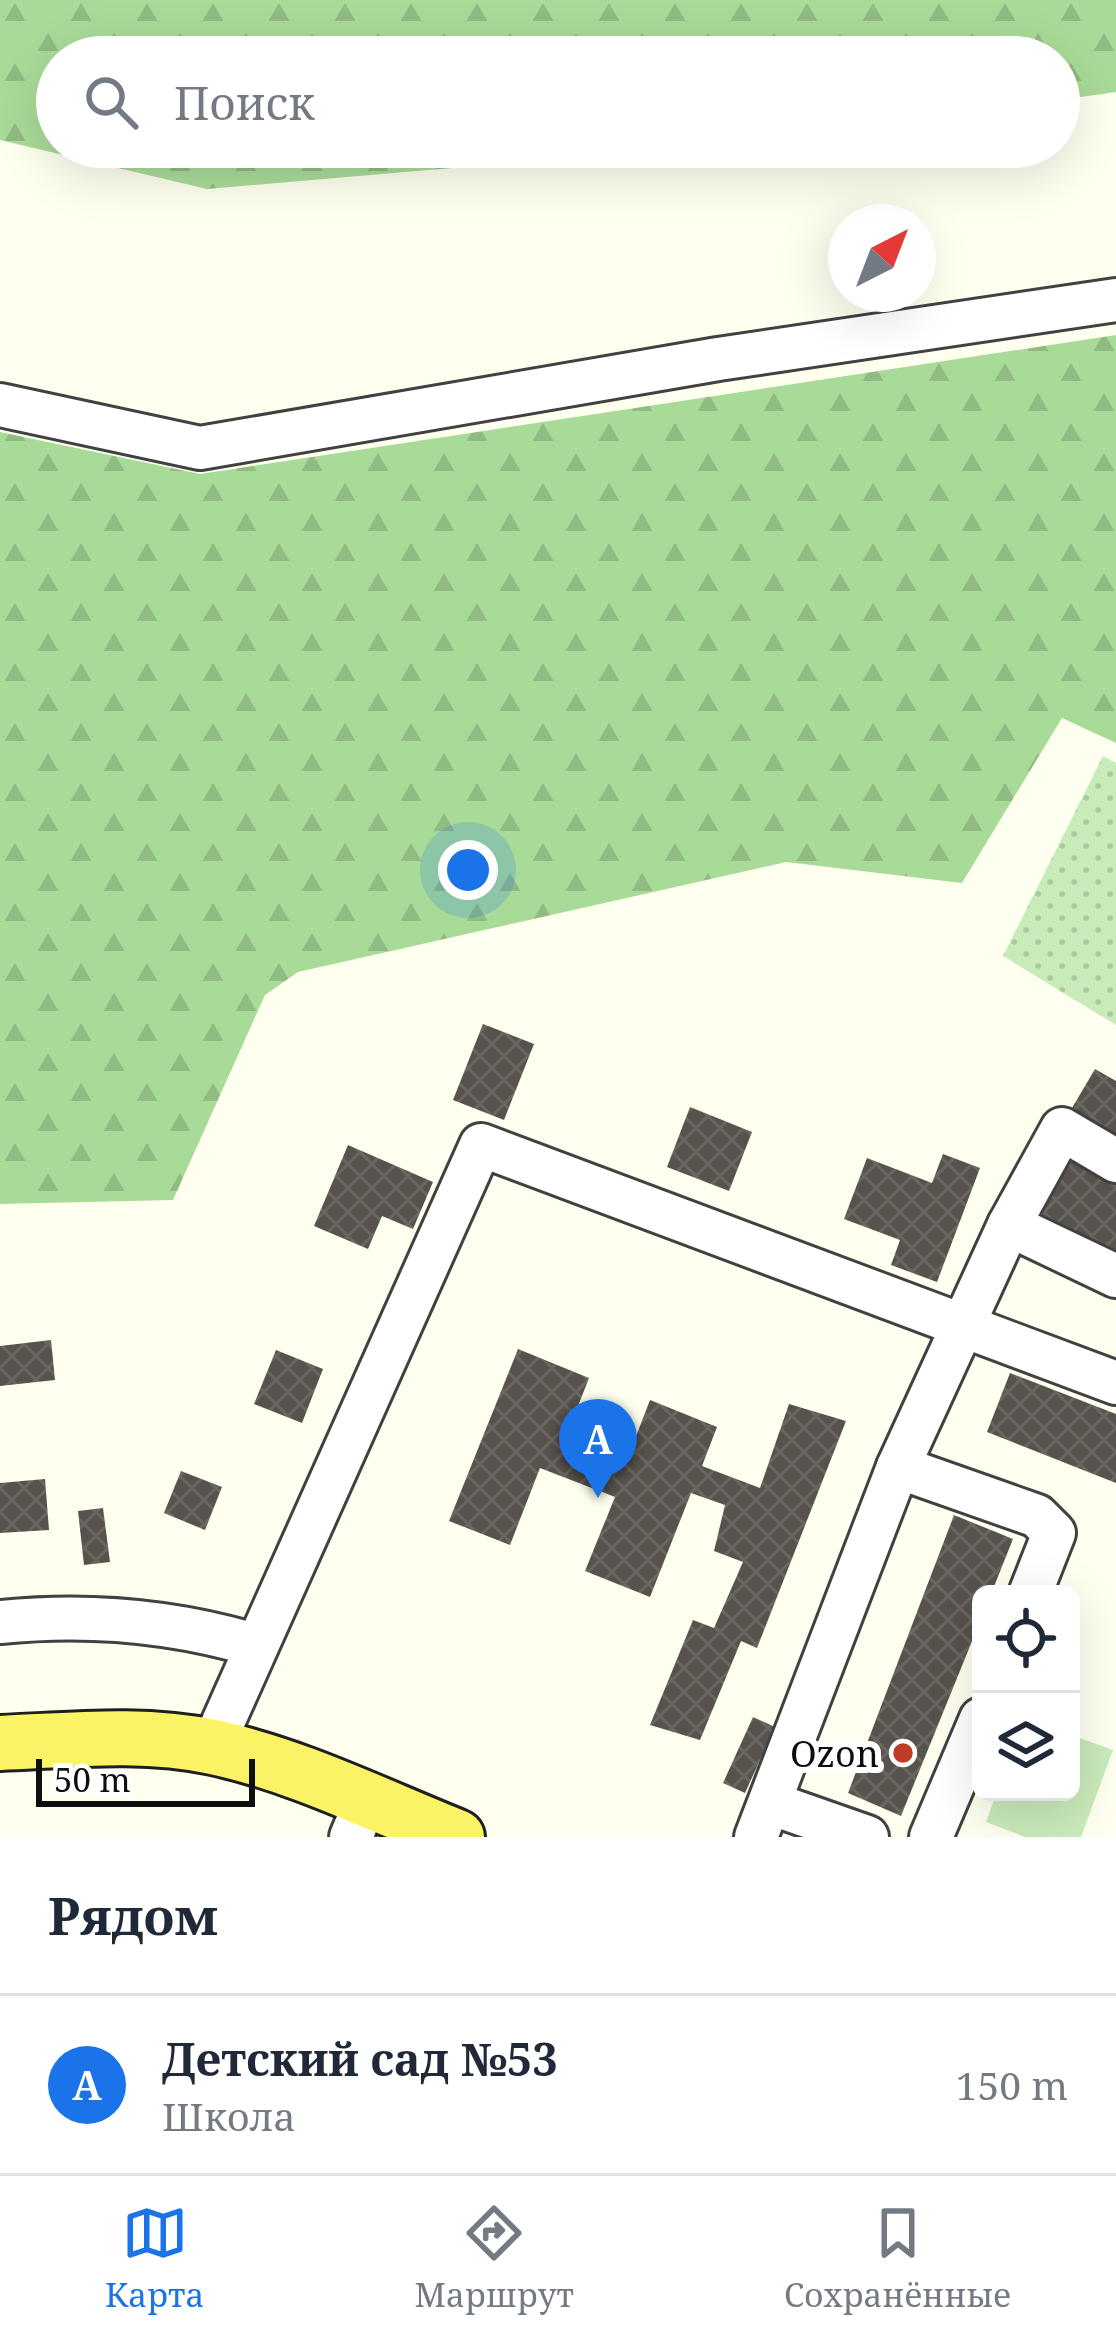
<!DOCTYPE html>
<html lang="ru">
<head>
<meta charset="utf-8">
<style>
	body { margin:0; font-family:"Noto Serif",serif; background:#f6f6f7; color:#1f2937 }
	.controls { position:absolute; right:36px; bottom:36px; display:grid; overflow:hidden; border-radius:18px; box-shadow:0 12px 48px #0002 }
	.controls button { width:108px; height:108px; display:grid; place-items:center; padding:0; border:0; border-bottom:3px solid #e0e1e3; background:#fff; color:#1f2937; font:60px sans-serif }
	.compass { position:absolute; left:828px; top:204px; width:108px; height:108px; border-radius:50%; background:#fff; box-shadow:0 12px 48px #0002; rotate:42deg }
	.scale { position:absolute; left:36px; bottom:30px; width:219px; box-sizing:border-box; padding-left:12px; border:6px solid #0e0e0e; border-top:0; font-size:33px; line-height:42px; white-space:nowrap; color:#0e0e0e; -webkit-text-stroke:9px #fff; paint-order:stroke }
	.you { position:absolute; left:468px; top:870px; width:42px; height:42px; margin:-30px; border:9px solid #fff; border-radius:50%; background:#1a73e8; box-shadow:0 0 0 18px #1a73e833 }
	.badge { display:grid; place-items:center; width:78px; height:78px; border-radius:50%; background:#1a73e8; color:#fff; font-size:39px; font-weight:700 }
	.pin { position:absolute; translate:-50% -99px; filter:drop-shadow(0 3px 6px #0008) }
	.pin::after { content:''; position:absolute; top:63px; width:42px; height:36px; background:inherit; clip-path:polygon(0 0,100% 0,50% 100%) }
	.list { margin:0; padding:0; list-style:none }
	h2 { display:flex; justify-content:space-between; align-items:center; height:156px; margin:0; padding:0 48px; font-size:51px }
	h2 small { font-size:39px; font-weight:400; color:#747a83 }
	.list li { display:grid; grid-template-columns:78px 1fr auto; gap:36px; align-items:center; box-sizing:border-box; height:180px; padding:0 48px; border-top:3px solid #e0e1e3 }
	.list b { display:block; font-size:45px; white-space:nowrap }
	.list p { margin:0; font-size:39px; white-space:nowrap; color:#747a83 }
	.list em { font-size:39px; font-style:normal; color:#747a83 }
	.icon { flex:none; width:66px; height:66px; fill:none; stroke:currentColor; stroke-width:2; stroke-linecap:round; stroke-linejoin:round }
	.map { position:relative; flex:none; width:1116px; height:1837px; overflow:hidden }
	.search { position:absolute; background:#fff; box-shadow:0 12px 48px #0002; left:36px; right:36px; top:36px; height:132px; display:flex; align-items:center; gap:30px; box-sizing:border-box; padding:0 42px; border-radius:66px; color:#747a83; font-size:45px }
	.sheet { height:336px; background:#fff }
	nav { display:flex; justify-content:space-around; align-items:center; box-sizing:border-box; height:168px; border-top:3px solid #e0e1e3; background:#fff; font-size:33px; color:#747a83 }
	nav a { display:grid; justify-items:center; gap:6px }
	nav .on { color:#1a73e8 }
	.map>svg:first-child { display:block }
</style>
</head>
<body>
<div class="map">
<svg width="1116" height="1837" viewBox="0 0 1116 1837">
	<defs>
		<pattern id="forest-firs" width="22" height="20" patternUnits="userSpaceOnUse" patternTransform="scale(3)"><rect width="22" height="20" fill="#a9db98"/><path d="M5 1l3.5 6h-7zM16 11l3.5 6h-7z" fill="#90bb82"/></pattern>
		<pattern id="garden-dots" width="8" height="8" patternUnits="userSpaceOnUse" patternTransform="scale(3)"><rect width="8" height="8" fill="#c9eab9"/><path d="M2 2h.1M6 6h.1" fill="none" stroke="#abc89e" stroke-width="1.8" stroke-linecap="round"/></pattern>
		<pattern id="building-cross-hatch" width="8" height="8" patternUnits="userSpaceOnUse" patternTransform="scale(3)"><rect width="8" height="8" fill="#57524b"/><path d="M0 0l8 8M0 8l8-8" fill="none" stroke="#6a6661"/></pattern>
	</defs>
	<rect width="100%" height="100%" fill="#fffff0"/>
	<!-- forest -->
	<g fill="url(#forest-firs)">
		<path d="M 0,0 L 1116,0 L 1116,92 L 1059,100 L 1059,57 L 57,57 L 57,147 L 697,147 L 207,189 L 0,140 Z"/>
		<path d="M 1116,335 L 1116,743 L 1062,718 L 962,883 L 786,862 L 298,972 L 265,995 L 173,1200 L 0,1204 L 0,432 L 200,474 Z"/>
	</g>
	<!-- park -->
	<path fill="#c9eab9" d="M 1071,1735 L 1113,1750 L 1081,1837 L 1025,1837 L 986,1822 L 997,1792 L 1071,1792 Z"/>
	<!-- garden -->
	<path fill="url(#garden-dots)" d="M 1103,756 L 1116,763 L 1116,1025 L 1003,956 Z"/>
	<!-- building -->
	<g fill="url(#building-cross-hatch)">
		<path d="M 483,1024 L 534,1044 L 504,1120 L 453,1100 Z"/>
		<path d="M 1095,1069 L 1116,1081 L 1116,1134 L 1072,1108 Z"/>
		<path d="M 690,1107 L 752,1132 L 729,1191 L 667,1167 Z"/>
		<path d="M 348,1145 L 433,1182 L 413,1229 L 382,1216 L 368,1249 L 314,1226 Z"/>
		<path d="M 1069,1151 L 1116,1173 L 1116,1255 L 1038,1219 Z"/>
		<path d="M 943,1154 L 980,1168 L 937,1282 L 891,1265 L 900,1240 L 844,1219 L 867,1158 L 932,1183 Z"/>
		<path d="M 51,1340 L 55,1380 L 0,1386 L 0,1346 Z"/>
		<path d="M 518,1349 L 589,1378 L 573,1419 L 633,1444 L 650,1400 L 717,1427 L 702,1466 L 760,1488 L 789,1404 L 846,1421 L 757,1648 L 741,1641 L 700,1740 L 650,1725 L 693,1620 L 714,1628 L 743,1562 L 714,1551 L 725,1505 L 691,1493 L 650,1597 L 585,1571 L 615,1497 L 540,1468 L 510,1545 L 449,1521 Z"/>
		<path d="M 276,1350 L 323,1369 L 302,1423 L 254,1404 Z"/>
		<path d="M 1010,1373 L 1116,1414 L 1116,1483 L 987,1432 Z"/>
		<path d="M 181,1471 L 222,1487 L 205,1530 L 164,1513 Z"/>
		<path d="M 45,1479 L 49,1530 L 0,1533 L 0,1483 Z"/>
		<path d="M 103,1508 L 110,1562 L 84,1565 L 78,1511 Z"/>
		<path d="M 954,1515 L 1013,1539 L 991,1594 L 981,1594 L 981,1619 L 901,1816 L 848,1793 Z"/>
		<path d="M 753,1717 L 775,1727 L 745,1793 L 723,1783 Z"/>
	</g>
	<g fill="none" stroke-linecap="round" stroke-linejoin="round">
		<!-- minor casing -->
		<g stroke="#414141" stroke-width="48">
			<g id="minor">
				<path d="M 0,405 L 200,448 L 718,359 L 1116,300"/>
				<path d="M 1009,1225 L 1116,1276"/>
				<path d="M 898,1467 L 1037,1516 L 1054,1533 L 1030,1594"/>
				<path d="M 0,1622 C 88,1613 170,1620 255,1645"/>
				<path d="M 212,1747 L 481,1145 L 1116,1383"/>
				<path d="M 770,1803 L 867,1837"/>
				<path d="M 351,1837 L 366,1801"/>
				<path d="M 756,1837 L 898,1467 L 1009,1225 L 1062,1129 L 1116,1161"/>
				<path d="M 931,1837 L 981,1719"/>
			</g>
		</g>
		<!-- major casing -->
		<g stroke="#1f1f1f" stroke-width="60">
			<path id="major" d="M 0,1743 C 71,1740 143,1732 213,1747 C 297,1765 377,1805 457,1837"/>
		</g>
		<!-- minor -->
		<use href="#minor" stroke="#fff" stroke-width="42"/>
		<!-- major -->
		<use href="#major" stroke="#faf365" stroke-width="54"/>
	</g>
	<!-- markers -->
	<circle fill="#c13c24" stroke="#fff" stroke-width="4.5" cx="903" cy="1753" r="12"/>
	<g text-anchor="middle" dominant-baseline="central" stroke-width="12" stroke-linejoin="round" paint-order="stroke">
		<!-- poi labels -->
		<g font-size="36" fill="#0e0e0e" stroke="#fff" text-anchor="end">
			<text x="879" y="1753">Ozon</text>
		</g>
	</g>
</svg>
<div class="controls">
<button><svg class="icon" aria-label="locate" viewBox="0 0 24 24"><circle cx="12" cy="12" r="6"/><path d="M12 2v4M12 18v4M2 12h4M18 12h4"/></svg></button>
<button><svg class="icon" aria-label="layers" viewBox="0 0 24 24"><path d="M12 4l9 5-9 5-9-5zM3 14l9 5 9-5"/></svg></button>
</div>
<svg class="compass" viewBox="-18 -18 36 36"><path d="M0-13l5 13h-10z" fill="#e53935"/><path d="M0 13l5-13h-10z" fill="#747a83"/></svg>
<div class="scale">50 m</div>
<div class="you"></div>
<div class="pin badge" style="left:598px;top:1498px">A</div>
<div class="search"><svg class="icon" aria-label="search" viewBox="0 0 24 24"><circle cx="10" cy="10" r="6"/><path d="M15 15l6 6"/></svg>Поиск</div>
</div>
<section class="sheet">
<h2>Рядом<small></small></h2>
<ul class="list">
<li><span class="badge">A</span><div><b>Детский сад №53</b><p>Школа</p></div><em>150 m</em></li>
</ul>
</section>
<nav>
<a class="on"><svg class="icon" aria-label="map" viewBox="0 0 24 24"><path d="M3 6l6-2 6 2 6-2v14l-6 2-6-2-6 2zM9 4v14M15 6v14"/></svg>Карта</a>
<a><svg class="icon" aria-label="directions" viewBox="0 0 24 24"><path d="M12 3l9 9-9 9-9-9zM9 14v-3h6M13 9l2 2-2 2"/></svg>Маршрут</a>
<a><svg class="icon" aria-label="saved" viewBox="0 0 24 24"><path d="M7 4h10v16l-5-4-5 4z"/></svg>Сохранённые</a>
</nav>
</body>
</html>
